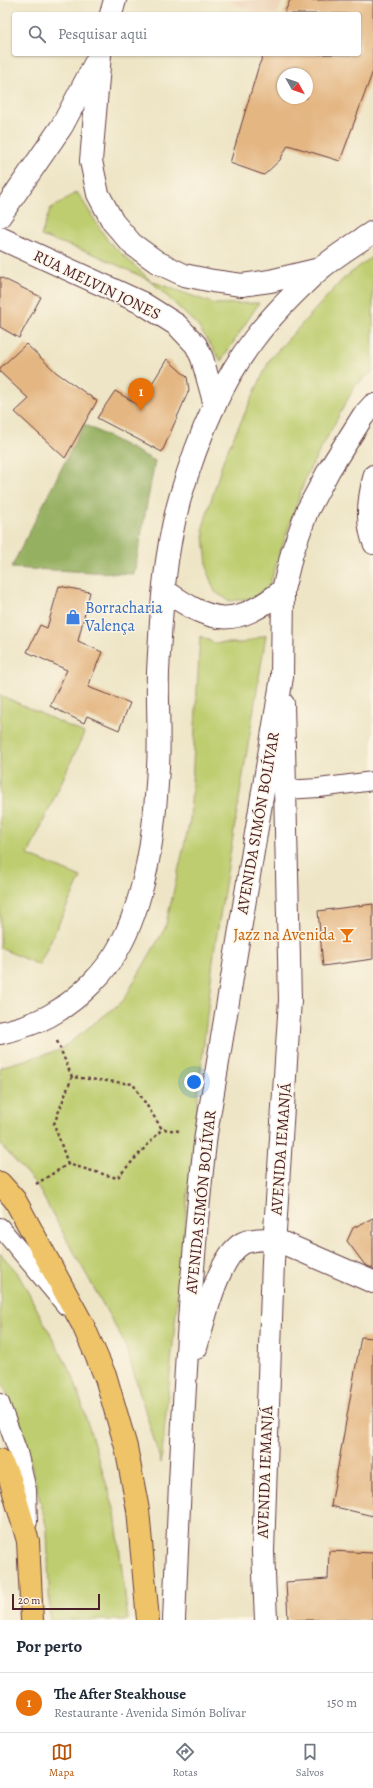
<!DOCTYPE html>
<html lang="pt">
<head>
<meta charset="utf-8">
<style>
	body { margin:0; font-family:Alegreya,serif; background:#f6f6f7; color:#1f2937 }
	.compass { position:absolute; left:277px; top:68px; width:36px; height:36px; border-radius:50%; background:#fff; box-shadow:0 1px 3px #0004; rotate:130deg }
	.scale { position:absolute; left:12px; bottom:10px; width:88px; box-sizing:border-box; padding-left:4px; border:2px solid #4a1f2b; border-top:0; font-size:11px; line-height:14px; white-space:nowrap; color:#4a1f2b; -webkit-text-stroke:3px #fcf5e5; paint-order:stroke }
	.you { position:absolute; left:194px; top:1082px; width:14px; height:14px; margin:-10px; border:3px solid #fff; border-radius:50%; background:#1a73e8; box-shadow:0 0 0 6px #1a73e833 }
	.badge { display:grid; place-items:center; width:26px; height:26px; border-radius:50%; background:#b45309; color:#fff; font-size:13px; font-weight:700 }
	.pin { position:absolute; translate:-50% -33px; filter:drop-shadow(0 1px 2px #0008) }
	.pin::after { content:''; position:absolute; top:21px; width:14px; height:12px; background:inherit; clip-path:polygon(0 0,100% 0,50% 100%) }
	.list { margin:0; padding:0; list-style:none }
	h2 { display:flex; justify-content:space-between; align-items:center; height:52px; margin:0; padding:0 16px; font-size:17px }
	h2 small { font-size:13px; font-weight:400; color:#747a83 }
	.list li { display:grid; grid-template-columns:26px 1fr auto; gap:12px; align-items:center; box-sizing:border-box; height:60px; padding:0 16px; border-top:1px solid #e0e1e3 }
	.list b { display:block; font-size:15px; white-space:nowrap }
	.list p { margin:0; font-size:13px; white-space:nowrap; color:#747a83 }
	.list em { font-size:13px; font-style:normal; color:#747a83 }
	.icon { flex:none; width:22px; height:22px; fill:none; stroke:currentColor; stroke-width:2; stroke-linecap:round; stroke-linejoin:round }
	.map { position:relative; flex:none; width:373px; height:1620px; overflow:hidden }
	.search { position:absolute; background:#fff; box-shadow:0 1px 3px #0004; left:12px; right:12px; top:12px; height:44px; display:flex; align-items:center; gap:10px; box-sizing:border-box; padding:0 14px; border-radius:4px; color:#747a83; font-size:15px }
	.sheet { height:112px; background:#fff }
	nav { display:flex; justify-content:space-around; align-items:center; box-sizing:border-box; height:56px; border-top:1px solid #e0e1e3; background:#fff; font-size:11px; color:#747a83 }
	nav a { display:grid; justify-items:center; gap:2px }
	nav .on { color:#b45309 }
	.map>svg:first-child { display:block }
</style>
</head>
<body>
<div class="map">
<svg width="373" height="1620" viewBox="0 0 373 1620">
	<rect width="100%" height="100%" fill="#fcf5e5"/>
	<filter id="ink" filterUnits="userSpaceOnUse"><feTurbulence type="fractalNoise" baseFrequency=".025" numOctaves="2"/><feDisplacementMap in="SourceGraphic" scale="8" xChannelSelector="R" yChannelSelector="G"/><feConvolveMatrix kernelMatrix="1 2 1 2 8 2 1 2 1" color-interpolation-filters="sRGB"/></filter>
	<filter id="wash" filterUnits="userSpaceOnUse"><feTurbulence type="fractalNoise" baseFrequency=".012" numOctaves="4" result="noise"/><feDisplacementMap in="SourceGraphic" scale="16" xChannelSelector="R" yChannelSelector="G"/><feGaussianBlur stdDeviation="0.9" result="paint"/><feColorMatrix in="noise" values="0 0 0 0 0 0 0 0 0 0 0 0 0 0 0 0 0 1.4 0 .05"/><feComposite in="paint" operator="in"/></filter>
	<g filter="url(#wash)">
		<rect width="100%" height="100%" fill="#eee5c6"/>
		<!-- built -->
		<path fill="#efd6bc" d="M 228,0 L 283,0 L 277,14 L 258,14 Z"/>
		<!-- green -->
		<g fill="#becd70" stroke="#84764e">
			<path d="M 77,192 L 108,241 L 151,281 L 215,304 L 259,303 L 221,361 L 198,326 L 151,281 L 94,254 L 41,236 L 50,209 Z"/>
			<path d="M 373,256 L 373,371 L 355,386 L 306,476 L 269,586 L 252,598 L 230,601 L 215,592 L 208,574 L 203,527 L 224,458 L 270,359 L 343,279 Z"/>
			<path d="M 266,635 L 214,952 L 194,1133 L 161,1463 L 125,1344 L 36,1184 L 0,1144 L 0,1067 L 60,1050 L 123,1001 L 165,928 L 190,820 L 200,636 L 214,643 L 243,643 Z"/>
			<path d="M 0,695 L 84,733 L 28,855 L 81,877 L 39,965 L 0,948 Z"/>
			<path d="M 0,1253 L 17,1272 L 73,1376 L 115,1512 L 128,1620 L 50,1620 L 47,1529 L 21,1424 L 0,1379 Z"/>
		</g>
		<!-- forest -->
		<path fill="#96b062" stroke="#706846" d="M 84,424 L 155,461 L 134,574 L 11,568 Z"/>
		<g id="blocks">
			<!-- building -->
			<g fill="#e4b682" fill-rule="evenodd">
				<path d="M 290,0 L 373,0 L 373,71 L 340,161 L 288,145 L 280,160 L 264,175 L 230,163 L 259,65 L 264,54 L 359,54 L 359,14 L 284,14 ZM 283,74 L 307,74 L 307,98 L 283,98 Z"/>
				<path d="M 0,277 L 41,297 L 19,338 L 0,327 Z"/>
				<path d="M 26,344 L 57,373 L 97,401 L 65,458 L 15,412 L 29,399 L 0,372 L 0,368 Z"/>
				<path d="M 167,359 L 187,377 L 189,390 L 162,452 L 97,418 L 115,391 L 139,405 Z"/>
				<path d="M 59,586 L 90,592 L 78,641 L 102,652 L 88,687 L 130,703 L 119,730 L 87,716 L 84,723 L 50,706 L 67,670 L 27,652 L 40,625 L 47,628 Z"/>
				<path d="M 373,904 L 373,959 L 323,966 L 318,911 Z"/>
				<path d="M 373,1218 L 373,1268 L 365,1265 L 347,1241 L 353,1228 Z"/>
				<path d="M 361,1337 L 373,1338 L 373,1516 L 331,1506 Z"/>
				<path d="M 329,1551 L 373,1553 L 373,1620 L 288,1620 L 286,1582 L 328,1579 Z"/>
			</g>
		</g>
	</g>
	<g filter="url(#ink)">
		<use href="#blocks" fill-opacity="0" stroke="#633d42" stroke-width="1"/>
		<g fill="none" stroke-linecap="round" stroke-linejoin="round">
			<!-- service casing -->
			<g stroke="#633d42" stroke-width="20">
				<g id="service">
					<path d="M 373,474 C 367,496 363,523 373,545"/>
					<path d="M 285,790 L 319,788 L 373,781"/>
					<path d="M 0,1227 L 66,1306"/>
					<path d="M 0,1403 L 18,1452 L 27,1490 L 28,1522"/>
				</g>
			</g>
			<!-- minor casing -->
			<g stroke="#633d42" stroke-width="24">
				<g id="minor">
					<path d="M 111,14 L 115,0"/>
					<path d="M 0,216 L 62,126 L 100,54"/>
					<path d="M 0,238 L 142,303 L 177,325 L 196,345 L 202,358 L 215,405"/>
					<path d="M 274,1239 L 373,1282"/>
					<path d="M 266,1620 L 263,1551 L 273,1261 L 290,1000 L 283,704"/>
				</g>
			</g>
			<!-- tertiary casing -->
			<g stroke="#633d42" stroke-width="24">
				<g id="tertiary">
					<path d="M 100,54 L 91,161 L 98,194 L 113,222 L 132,244 L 157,262 L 184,275 L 213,281 L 242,285 L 270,281 L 320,269"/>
					<path d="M 164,590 C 213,624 234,629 283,590"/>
					<path d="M 0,1033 C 17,1029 34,1024 49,1016 C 78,1000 107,972 122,942 C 148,890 155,825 158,767 C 160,735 157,703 158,672 C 161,614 164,554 180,498 C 196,443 219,385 254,339 C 273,314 296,291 319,270 C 335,256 355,244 373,232"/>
					<path d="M 196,1348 C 204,1321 218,1256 243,1243 C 252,1239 264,1239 274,1239"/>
					<path d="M 174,1620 C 181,1458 187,1296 206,1134 L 282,677 L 283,590 L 292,553 L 307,511 L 329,470 L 363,416 L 373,405"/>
				</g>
			</g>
			<!-- primary casing -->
			<g stroke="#633d42" stroke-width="24">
				<g id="primary">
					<path d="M 0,1183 L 15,1200 L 83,1325 L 106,1378 L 126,1447 L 138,1510 L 148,1620"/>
					<path d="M 0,1460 L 10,1479 L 28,1541 L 32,1620"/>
				</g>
			</g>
			<!-- path -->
			<g stroke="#633d42" stroke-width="2.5" stroke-dasharray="3 3" stroke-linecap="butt">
				<path d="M 57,1041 L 72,1077 L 133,1084 L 162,1129 L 180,1131"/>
				<path d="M 68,1164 L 54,1124 L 72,1077"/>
				<path d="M 36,1184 L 68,1164 L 117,1178 L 162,1129"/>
			</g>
			<!-- service -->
			<use href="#service" stroke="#fff" stroke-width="18"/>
			<!-- minor -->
			<use href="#minor" stroke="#fff" stroke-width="22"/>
			<!-- tertiary -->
			<use href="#tertiary" stroke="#fff" stroke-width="22"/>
			<!-- primary -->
			<use href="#primary" stroke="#efc469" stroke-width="22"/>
		</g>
	</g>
	<!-- icons -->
	<defs>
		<g id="shop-bare" transform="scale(1.2)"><path d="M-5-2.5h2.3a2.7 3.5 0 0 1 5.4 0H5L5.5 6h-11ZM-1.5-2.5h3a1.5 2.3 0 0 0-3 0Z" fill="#3f7fe0" stroke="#fcf5e5" stroke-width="2.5" paint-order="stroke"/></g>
		<g id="bar-bare" transform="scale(1.2)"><path d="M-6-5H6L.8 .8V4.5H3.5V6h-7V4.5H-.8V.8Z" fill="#e8710a" stroke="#fcf5e5" stroke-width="2.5" paint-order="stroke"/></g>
	</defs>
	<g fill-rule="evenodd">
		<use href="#shop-bare" x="73" y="617"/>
		<use href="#bar-bare" x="347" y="935"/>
	</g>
	<g text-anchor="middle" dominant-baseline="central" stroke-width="3" stroke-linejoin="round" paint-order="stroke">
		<!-- street labels -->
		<g font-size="16" fill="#4a1f2b" stroke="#fcf5e5">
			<text transform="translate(97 285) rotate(26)">RUA MELVIN JONES</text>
			<text transform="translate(258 823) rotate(-80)">AVENIDA SIMÓN BOLÍVAR</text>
			<text transform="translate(281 1149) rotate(-86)">AVENIDA IEMANJÁ</text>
			<text transform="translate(201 1202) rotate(-84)">AVENIDA SIMÓN BOLÍVAR</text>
			<text transform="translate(265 1472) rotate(-88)">AVENIDA IEMANJÁ</text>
		</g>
		<!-- shop labels -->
		<g font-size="16" fill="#366cbe" stroke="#fcf5e5" text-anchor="start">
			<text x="85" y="608">Borracharia<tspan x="85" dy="18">Valença</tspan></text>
		</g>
		<!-- food labels -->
		<g font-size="16" fill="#c56008" stroke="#fcf5e5" text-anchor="end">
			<text x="335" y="935">Jazz na Avenida</text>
		</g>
	</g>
</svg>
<svg class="compass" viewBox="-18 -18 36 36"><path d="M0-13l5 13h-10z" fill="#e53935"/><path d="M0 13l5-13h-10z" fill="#747a83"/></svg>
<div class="scale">20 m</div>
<div class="you"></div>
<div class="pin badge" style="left:141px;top:411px;background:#e8710a">1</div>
<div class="search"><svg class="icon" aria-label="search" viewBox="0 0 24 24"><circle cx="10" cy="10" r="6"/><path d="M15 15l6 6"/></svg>Pesquisar aqui</div>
</div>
<section class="sheet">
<h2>Por perto<small></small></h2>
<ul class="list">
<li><span class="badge" style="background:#e8710a">1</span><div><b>The After Steakhouse</b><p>Restaurante · Avenida Simón Bolívar</p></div><em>150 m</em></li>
</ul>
</section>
<nav>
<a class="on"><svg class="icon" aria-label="map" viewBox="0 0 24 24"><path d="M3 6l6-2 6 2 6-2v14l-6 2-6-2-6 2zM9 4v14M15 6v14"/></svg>Mapa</a>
<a><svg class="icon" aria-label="directions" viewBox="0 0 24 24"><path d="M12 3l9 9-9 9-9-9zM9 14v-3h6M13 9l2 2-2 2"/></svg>Rotas</a>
<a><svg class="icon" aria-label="saved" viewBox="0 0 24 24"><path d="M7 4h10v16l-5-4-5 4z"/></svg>Salvos</a>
</nav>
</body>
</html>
